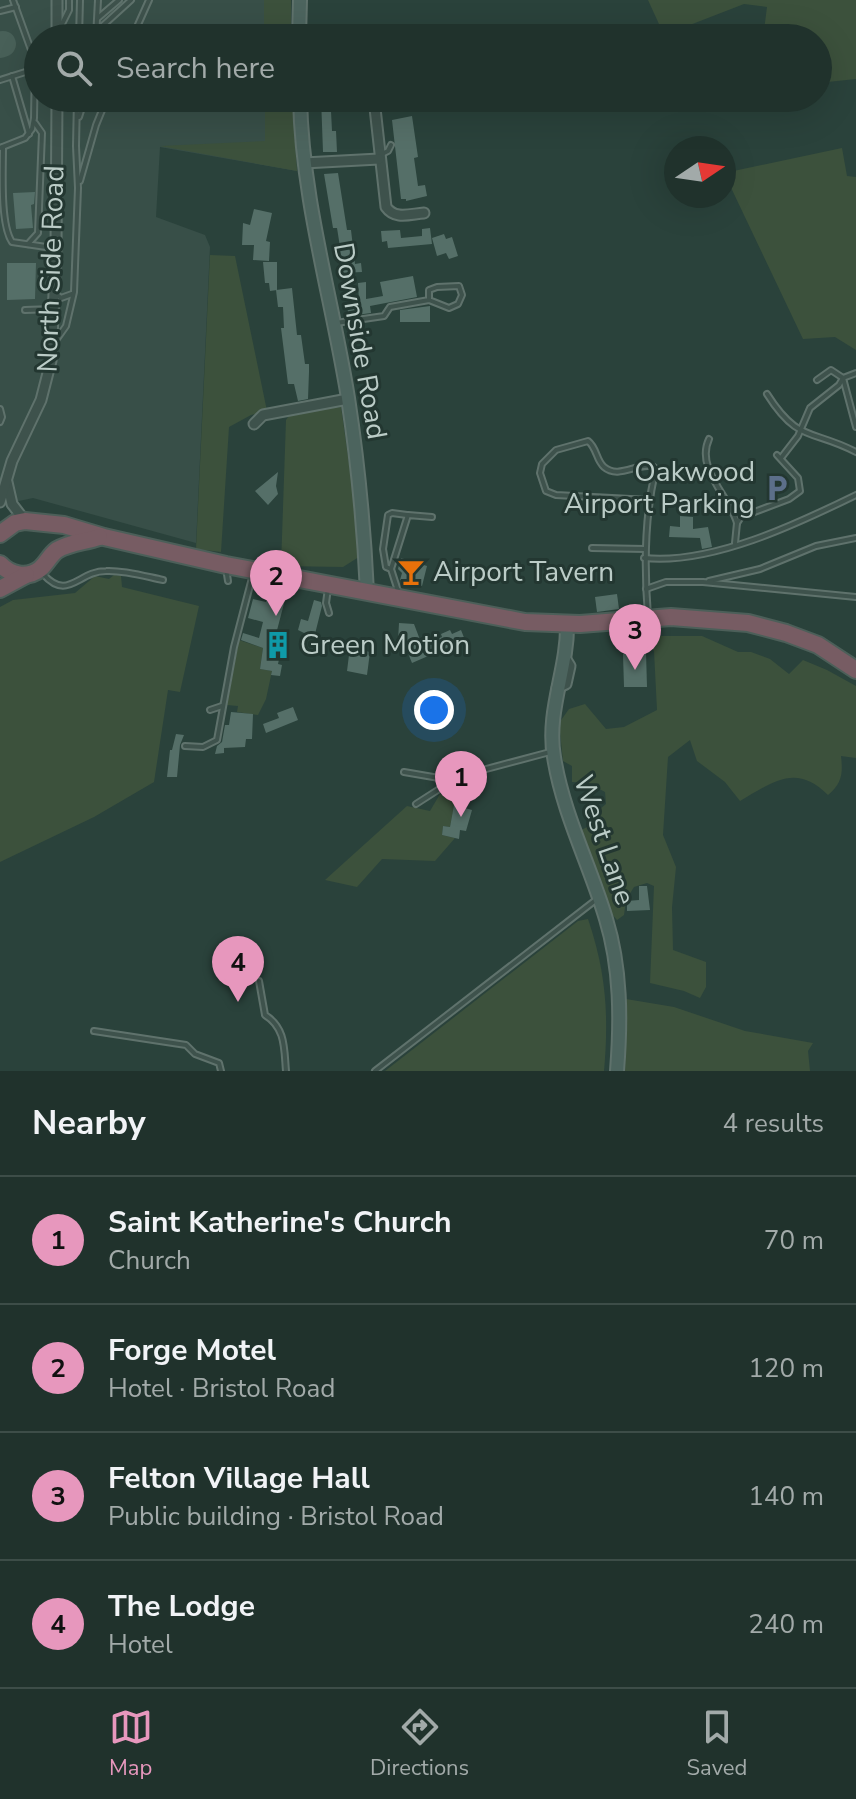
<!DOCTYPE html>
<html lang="en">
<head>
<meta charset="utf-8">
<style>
	body { margin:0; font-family:"Nunito Sans",sans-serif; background:#283a34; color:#f1f3f6 }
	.compass { position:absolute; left:664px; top:136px; width:72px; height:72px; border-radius:50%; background:#20322c; box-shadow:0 8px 32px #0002; rotate:77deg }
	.you { position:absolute; left:434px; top:710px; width:28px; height:28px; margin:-20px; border:6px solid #fff; border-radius:50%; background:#1a73e8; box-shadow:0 0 0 12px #1a73e833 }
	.badge { display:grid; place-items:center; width:52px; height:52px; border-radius:50%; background:#e797bd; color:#111; font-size:26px; font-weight:700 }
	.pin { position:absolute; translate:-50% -66px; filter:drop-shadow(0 2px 4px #0008) }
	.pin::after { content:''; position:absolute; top:42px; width:28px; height:24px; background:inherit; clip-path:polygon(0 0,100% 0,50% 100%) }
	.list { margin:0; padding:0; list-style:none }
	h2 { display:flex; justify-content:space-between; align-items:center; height:104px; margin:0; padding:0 32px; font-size:34px }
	h2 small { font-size:26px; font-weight:400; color:#a2aaa9 }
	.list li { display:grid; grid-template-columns:52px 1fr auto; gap:24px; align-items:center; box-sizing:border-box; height:128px; padding:0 32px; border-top:2px solid #3d4d48 }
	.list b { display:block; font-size:30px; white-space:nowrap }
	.list p { margin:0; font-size:26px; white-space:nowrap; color:#a2aaa9 }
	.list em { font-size:26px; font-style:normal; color:#a2aaa9 }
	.icon { flex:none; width:44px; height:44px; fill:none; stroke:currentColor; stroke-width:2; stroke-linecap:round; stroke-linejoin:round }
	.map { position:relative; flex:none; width:856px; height:1071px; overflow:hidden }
	.search { position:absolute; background:#20322c; box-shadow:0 8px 32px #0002; left:24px; right:24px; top:24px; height:88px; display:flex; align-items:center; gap:20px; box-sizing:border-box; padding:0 28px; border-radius:44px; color:#a2aaa9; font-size:30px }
	.sheet { height:616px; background:#20322c }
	nav { display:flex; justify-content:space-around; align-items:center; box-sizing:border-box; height:112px; border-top:2px solid #3d4d48; background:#20322c; font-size:22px; color:#a2aaa9 }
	nav a { display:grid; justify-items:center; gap:4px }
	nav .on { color:#e797bd }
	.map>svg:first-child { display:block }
</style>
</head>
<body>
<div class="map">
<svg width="856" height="1071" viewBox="0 0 856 1071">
	<rect width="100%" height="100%" fill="#2a423b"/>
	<!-- airport -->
	<path fill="#384f48" d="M 0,0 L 291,0 L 291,38 L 38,38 L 38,98 L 292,98 L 297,171 L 160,147 L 156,217 L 205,235 L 210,247 L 196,543 L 33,498 L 0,505 Z"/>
	<!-- green -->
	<g fill="#3c513c">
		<rect x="264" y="0" width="27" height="38"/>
		<path d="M 648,0 L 856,0 L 856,79 L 818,83 L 818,38 L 763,38 L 767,7 L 744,4 L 664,35 Z"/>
		<path d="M 265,98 L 292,98 L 297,171 L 160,146 L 265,141 Z"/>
		<path d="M 842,148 L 847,176 L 856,177 L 856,350 L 835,337 L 803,339 L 724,173 Z"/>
		<path d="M 210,255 L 235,256 L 267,411 L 251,415 L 229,427 L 221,552 L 196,549 Z"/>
		<path d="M 341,407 L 362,555 L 343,567 L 281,566 L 286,420 L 291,413 Z"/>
		<path d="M 114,575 L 121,576 L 122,587 L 199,606 L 180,692 L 168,690 L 154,782 L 94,817 L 0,862 L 0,607 L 13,600 L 75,593 L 95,576 L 109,579 Z"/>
		<path d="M 654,636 L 702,636 L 738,652 L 751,652 L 770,659 L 789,674 L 803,660 L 827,670 L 856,686 L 856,758 L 841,756 C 843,774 842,783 828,795 C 796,763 773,782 740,801 L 725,782 L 697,761 L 690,740 L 668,757 L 663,835 L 676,867 L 672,907 L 673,950 L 706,962 L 706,987 L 700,998 L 684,991 L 650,983 L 654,886 L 647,883 L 634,887 L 626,900 L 624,915 L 617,920 L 610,912 L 604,888 L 578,832 L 594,823 L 595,813 L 606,804 L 605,792 L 588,783 L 572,782 L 572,766 L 563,761 L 559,723 L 569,709 L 585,704 L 606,729 L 624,727 L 657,710 L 654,651 L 648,643 Z"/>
		<path d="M 239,640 L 263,648 L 260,669 L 272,671 L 266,699 L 258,715 L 237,712 L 238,706 L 227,705 Z"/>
		<path d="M 440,794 L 461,803 L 460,806 L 454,806 L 450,827 L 443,826 L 442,835 L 455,838 L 435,861 L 382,859 L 357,887 L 325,880 L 407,806 L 430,811 Z"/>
		<path d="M 588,919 C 606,972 609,1015 604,1071 L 385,1071 L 578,921 Z"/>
		<path d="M 626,999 L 674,1007 L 745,1031 L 813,1043 L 808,1051 L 810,1071 L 625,1071 Z"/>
	</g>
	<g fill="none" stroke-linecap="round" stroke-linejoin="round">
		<!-- taxiway -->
		<path stroke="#486058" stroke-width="26" d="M 0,45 L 3,44"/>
	</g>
	<!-- building -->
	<g fill="#556f68">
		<path d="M 321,98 L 341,98 L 342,111 L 331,111 L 332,131 L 336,131 L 337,152 L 323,152 Z"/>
		<path d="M 412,116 L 418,157 L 414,158 L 418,186 L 425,185 L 427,196 L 406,201 L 406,199 L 401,199 L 392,120 Z"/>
		<path d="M 338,173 L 347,230 L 351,230 L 355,264 L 361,263 L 362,272 L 342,273 L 340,247 L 337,228 L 333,228 L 324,174 Z"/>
		<path d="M 35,192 L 34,204 L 31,205 L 33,228 L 16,229 L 13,193 Z"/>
		<path d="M 254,209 L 272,213 L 266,241 L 270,242 L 269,261 L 253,260 L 254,245 L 242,245 L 243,223 L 250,225 Z"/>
		<path d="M 430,228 L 432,244 L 388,248 L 387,241 L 382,242 L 381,231 L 400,230 L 401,238 L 422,236 L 422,229 Z"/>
		<path d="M 444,234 L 446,239 L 452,237 L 458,256 L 449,259 L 446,253 L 437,256 L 432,238 Z"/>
		<path d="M 263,262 L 277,262 L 277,290 L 270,291 L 269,283 L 265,283 Z"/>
		<path d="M 7,263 L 36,263 L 35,299 L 7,300 Z"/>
		<path d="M 413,276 L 417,297 L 370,306 L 371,313 L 349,316 L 346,303 L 359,301 L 358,283 L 366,282 L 366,299 L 383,296 L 380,282 Z"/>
		<path d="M 292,288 L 297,335 L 301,335 L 305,364 L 309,364 L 309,372 L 308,399 L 298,401 L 294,384 L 288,384 L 281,328 L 284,328 L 283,307 L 278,307 L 276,290 Z"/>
		<path d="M 430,306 L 430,322 L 400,322 L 400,310 Z"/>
		<path d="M 278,472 L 276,486 L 278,494 L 268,505 L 255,491 Z"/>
		<path d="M 680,516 L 693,517 L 693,529 L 708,527 L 712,547 L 702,549 L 700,538 L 669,537 L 670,526 L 680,527 Z"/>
		<path d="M 401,558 L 427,566 L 422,586 L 400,580 L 402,573 L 398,569 Z"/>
		<path d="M 278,590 L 287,592 L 275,638 L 283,640 L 278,664 L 282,665 L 280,676 L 271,675 L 272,671 L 260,669 L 263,648 L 241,640 L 243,633 L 259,638 L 263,622 L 248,618 L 253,599 L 266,602 L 269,592 L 277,594 Z"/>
		<path d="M 617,594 L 619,609 L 597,612 L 595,597 Z"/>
		<path d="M 314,600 L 321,602 L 322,606 L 314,638 L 298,630 L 301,619 L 308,621 Z"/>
		<path d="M 399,623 L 414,624 L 422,645 L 442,637 L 441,634 L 450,630 L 452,634 L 461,630 L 465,640 L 412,663 L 403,641 L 398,641 Z"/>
		<path d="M 350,647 L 370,652 L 367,675 L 347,671 Z"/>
		<path d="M 646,652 L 647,687 L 624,687 L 623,654 Z"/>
		<path d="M 293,707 L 298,720 L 266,733 L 263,724 L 279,718 L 277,713 Z"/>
		<path d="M 231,712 L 253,714 L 252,739 L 246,739 L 245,747 L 224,748 L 224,753 L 215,754 L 217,746 L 222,742 L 225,725 L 229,725 Z"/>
		<path d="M 176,734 L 184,735 L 180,745 L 177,777 L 167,777 L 170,750 L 172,750 Z"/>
		<path d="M 454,805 L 472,810 L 466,831 L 460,830 L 459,839 L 442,835 L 443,826 L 450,827 Z"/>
		<path d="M 639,886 L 647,886 L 650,910 L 627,911 L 627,901 L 639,900 Z"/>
	</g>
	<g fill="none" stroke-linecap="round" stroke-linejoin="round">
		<!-- lane casing -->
		<g stroke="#5f726c" stroke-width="8">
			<g id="lane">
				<path d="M 0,11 L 16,7"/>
				<path d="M 98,18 L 119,0"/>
				<path d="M 60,28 L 69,10 L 69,0"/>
				<path d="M 98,30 L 131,0"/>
				<path d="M 79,38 L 80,0"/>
				<path d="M 96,38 L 98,0"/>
				<path d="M 132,38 L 149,0"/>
				<path d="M 12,76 L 29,134"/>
				<path d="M 0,80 L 35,69"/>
				<path d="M 79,117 L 85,98"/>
				<path d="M 3,147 C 3,172 0,224 12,242 L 53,248"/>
				<path d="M 0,148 L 25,138 L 32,129 L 34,118 L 35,61 L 13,0"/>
				<path d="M 382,154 L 388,151 L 391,145"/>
				<path d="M 80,181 L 96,125 L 107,98"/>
				<path d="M 28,244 L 38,233 L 42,133 L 35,123"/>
				<path d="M 56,294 L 61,298 L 72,294"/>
				<path d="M 25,310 L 52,309"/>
				<path d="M 336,323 L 384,316 L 390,307 L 429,300 L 429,290 L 437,287 L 459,286 L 462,295 L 458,304 L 449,308 L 429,300"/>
				<path d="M 54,343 L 66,326 L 74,292 L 78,188 L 76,146 L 77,98"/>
				<path d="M 817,380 L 831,370 L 843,378 L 856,427"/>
				<path d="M 767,394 C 798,443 812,429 856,452"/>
				<path d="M 0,409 L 2,417 L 0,422"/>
				<path d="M 709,439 C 695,469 730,497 737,523"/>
				<path d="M 781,458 L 798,436 L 810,408 L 839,385 L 843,378 L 856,373"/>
				<path d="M 735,543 L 737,523 L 741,517 L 789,499 L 800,491 L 798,478 L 777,455"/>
				<path d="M 592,548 L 645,549"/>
				<path d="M 644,558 C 711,565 797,524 856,495"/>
				<path d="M 226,568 L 228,581"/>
				<path d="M 391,569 L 386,567 L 383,549 L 388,515 L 392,513 L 407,515"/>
				<path d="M 43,574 C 68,602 78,571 106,571 C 124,570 144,576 163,580"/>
				<path d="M 709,581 L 760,569 L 816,546 L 856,538"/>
				<path d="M 328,588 L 326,603 L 329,613"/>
				<path d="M 646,589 L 666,582 L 703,582 L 856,597"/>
				<path d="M 399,594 L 391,569 L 408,515 L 432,517"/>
				<path d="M 648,616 C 644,567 644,520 655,472 L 654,467 C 639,461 619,480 604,467 C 596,460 597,448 588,441 L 556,450 L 542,464 L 540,473 L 546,491 L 556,495 L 649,500"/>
				<path d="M 210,710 L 222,706"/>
				<path d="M 185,746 L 203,747 L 217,740 L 234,647 L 253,574"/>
				<path d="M 404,772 L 439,778 L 460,776 L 550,752"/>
				<path d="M 416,804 L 458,777"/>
				<path d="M 259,981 L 265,1015 C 286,1028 284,1049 286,1071"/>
				<path d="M 94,1031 L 186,1045 L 195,1054 L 219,1063 L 221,1071"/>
				<path d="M 375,1071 L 597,899"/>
			</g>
		</g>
		<!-- street casing -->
		<g stroke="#5f726c" stroke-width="13">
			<g id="street">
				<path d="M 57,0 L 57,38"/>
				<path d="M 403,99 L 380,103 L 375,108 L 386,207 C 395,220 410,214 424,213"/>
				<path d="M 304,163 L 379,159"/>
				<path d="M 254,424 L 263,415 L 348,399"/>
				<path d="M 7,482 L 12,504 L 25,521"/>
				<path d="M 0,502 L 12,461 L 41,400 L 51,361 L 56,248 L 57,98"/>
				<path d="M 557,688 L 566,684 L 570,666 L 565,658"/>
			</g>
		</g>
		<!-- secondary casing -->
		<g stroke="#5f726c" stroke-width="16">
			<g id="secondary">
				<path d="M 299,38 L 300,0"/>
				<path d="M 300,98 C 302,200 332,298 348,398 C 358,463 364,527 367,592"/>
				<path d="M 567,624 C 568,669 546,711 554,757 C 563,814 590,865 606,919 C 621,968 621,1020 617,1071"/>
			</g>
		</g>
		<!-- highway casing -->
		<g stroke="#4c5f59" stroke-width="20">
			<g id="highway">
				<path d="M 0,534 L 15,523 L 25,521 L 64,525 L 104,537 L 226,565 L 525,622 L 580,624 L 671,617 L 748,623 L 786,633 L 818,645 L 856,670"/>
				<path d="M 0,564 C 10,575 27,579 40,569 C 47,563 50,555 57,550 C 71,542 85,542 99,537"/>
				<path d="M 0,589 L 26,575"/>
			</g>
		</g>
		<!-- lane -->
		<use href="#lane" stroke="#3e524c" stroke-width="4"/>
		<!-- street -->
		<use href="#street" stroke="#3e524c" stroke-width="9"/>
		<!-- secondary -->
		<use href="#secondary" stroke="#4c645e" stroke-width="12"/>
		<!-- highway -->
		<use href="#highway" stroke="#775c63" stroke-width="16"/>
	</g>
	<!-- icons -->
	<defs>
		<g id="parking-bare" transform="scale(2.16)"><path d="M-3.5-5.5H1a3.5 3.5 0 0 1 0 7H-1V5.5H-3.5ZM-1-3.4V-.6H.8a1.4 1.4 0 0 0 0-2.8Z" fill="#5c6f8a" stroke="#233731" stroke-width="2.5" paint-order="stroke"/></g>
		<g id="bar-bare" transform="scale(2.16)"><path d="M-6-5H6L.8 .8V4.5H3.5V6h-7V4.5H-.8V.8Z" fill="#e8710a" stroke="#233731" stroke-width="2.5" paint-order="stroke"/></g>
		<g id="building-bare" transform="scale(2.16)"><path d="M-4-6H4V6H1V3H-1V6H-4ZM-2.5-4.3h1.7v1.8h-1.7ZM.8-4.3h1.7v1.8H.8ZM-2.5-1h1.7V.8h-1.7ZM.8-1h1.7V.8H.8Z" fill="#0f9aa8" stroke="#233731" stroke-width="2.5" paint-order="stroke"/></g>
	</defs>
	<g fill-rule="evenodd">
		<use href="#parking-bare" x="777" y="488"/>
		<use href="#bar-bare" x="411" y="572"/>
		<use href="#building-bare" x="278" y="645"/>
	</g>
	<g text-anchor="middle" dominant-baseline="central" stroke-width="6" stroke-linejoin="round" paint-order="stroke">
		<!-- street labels -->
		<g font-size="28" fill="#bbccc7" stroke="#233731">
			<text transform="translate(51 269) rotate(-88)">North Side Road</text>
			<text transform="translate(360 341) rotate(80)">Downside Road</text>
			<text transform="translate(604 840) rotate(71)">West Lane</text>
		</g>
		<!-- poi labels -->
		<g font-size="28" fill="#bbccc7" stroke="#233731" text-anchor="start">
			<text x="755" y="472" text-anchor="end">Oakwood<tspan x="755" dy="32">Airport Parking</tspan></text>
			<text x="433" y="572">Airport Tavern</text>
			<text x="300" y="645">Green Motion</text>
		</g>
	</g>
</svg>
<svg class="compass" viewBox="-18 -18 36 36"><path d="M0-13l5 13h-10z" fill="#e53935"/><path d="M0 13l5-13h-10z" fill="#a2aaa9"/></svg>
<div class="you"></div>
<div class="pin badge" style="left:461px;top:817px">1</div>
<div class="pin badge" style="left:276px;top:616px">2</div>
<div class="pin badge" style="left:635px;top:670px">3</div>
<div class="pin badge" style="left:238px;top:1002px">4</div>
<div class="search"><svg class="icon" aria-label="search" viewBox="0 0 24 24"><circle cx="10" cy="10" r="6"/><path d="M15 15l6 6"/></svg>Search here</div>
</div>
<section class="sheet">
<h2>Nearby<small>4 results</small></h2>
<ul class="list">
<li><span class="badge">1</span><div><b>Saint Katherine's Church</b><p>Church</p></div><em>70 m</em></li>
<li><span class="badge">2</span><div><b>Forge Motel</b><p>Hotel · Bristol Road</p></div><em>120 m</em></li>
<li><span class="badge">3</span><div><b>Felton Village Hall</b><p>Public building · Bristol Road</p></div><em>140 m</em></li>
<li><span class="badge">4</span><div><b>The Lodge</b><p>Hotel</p></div><em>240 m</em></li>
</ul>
</section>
<nav>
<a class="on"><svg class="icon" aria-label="map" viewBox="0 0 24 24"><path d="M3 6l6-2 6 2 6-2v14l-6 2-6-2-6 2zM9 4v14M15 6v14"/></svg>Map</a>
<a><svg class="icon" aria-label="directions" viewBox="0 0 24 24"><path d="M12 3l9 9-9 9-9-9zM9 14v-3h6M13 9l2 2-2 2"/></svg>Directions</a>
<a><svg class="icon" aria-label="saved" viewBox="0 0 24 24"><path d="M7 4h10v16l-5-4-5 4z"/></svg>Saved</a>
</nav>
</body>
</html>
